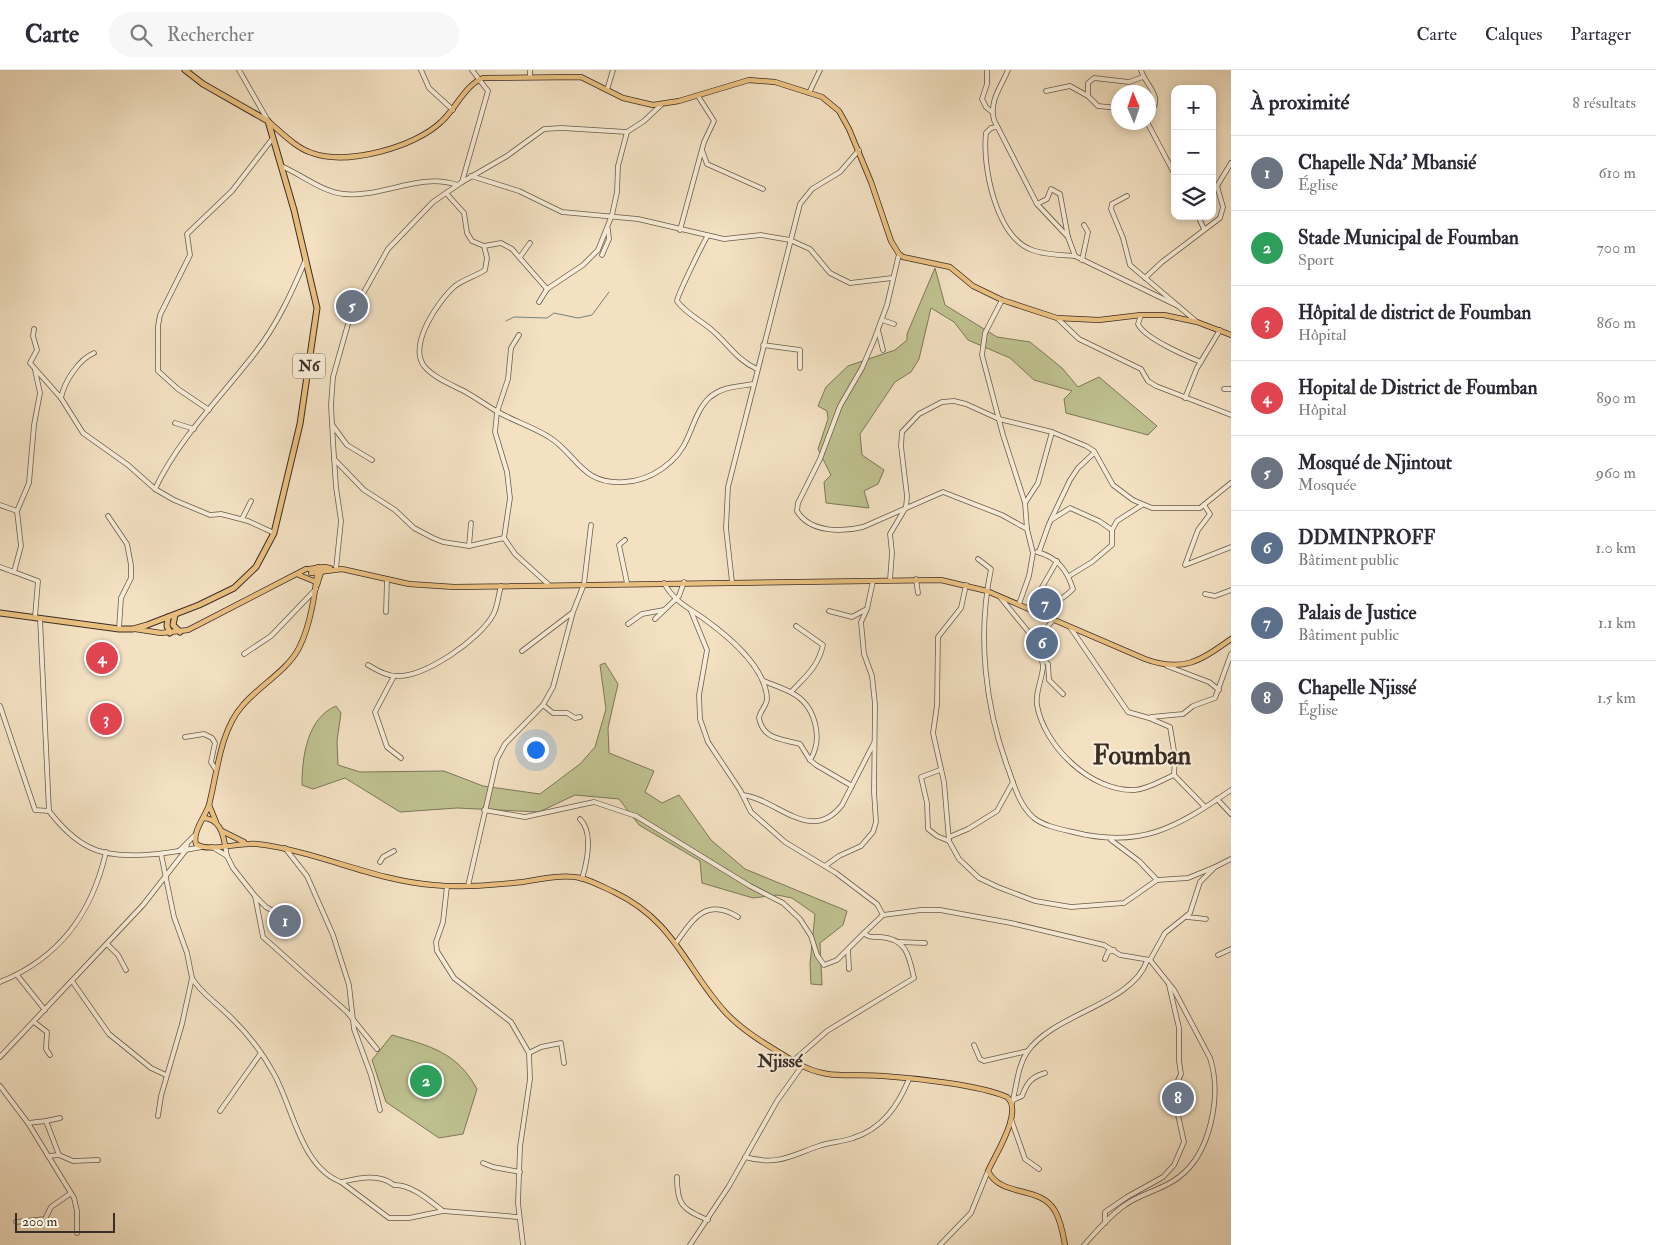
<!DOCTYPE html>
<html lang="fr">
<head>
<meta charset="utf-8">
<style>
	body { margin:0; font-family:"IM FELL Double Pica",serif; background:#f7f7f7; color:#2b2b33 }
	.controls { position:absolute; right:15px; top:15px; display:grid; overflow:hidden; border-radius:10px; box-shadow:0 2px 8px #0003 }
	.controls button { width:45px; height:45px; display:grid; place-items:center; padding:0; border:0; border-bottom:1px solid #e1e1e2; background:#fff; color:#2b2b33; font:25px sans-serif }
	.compass { position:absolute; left:1111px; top:15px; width:45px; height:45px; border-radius:50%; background:#fff; box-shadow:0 2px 8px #0003; rotate:358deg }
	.scale { position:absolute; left:15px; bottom:12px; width:100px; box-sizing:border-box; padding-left:5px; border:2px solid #3a2d26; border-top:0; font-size:14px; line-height:18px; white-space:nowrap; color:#3a2d26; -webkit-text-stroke:4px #f7ecd7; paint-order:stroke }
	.you { position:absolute; left:535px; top:679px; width:18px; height:18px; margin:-12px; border:4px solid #fff; border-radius:50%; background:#1a73e8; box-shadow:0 0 0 8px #1a73e833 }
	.badge { display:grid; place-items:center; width:32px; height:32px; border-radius:50%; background:#8f2418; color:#fff; font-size:16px; font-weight:700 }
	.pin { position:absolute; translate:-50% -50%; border:2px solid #fff; box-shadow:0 1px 5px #0006 }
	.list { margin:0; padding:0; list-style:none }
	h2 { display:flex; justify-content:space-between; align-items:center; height:65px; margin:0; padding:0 20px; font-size:21px }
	h2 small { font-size:16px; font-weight:400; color:#7c7c81 }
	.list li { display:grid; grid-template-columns:32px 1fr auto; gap:15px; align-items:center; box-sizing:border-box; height:75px; padding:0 20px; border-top:1px solid #e1e1e2 }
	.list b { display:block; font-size:19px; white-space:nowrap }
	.list p { margin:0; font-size:16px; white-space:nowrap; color:#7c7c81 }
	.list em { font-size:16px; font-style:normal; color:#7c7c81 }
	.icon { flex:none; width:28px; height:28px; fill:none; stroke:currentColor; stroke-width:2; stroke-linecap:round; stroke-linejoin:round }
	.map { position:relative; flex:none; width:1231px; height:1175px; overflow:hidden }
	header { display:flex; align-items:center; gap:30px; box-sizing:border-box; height:70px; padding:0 25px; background:#fff; border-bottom:1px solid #e1e1e2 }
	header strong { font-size:24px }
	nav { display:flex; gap:28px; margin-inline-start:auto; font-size:18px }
	.search { width:350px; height:45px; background:#f7f7f7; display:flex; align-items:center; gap:12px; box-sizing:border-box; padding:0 18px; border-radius:28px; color:#7c7c81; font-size:19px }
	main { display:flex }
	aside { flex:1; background:#fff }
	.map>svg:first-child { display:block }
</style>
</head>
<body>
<header>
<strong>Carte</strong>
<div class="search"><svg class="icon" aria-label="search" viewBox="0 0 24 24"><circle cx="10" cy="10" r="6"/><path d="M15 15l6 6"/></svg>Rechercher</div>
<nav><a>Carte</a><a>Calques</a><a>Partager</a></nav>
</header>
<main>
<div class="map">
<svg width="1231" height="1175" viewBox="0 0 1231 1175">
	<rect width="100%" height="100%" fill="#f3e1c2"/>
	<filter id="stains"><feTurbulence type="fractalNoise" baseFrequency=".004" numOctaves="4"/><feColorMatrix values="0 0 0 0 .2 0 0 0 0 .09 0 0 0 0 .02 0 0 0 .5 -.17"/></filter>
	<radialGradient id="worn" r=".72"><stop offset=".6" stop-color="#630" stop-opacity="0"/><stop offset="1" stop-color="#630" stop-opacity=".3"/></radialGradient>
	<!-- green -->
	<g fill="#bfc290" stroke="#7c785b">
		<path d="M 935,198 L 945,235 L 997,267 L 1030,272 L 1062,298 L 1078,317 L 1099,307 L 1157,356 L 1148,365 L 1066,343 L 1064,329 L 1072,321 L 1034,310 L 1010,288 L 968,270 L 954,252 L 931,238 L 919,289 L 911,302 L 895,312 L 860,364 L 862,385 L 884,400 L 878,414 L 864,421 L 869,438 L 826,433 L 824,412 L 831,405 L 818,379 L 828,349 L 827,341 L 818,336 L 826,317 L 848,296 L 895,280 L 907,270 L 907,264 Z"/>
		<path d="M 605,593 L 618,614 L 608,658 L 609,683 L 654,701 L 645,722 L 662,733 L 679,725 L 711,770 L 745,799 L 847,841 L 843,855 L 820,873 L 822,915 L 811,914 L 810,894 L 815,844 L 792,828 L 777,825 L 753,828 L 702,813 L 700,791 L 639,755 L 619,729 L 575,725 L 539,742 L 457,738 L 400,742 L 345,708 L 313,719 L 302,715 C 302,687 307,648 336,636 L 341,643 L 337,671 L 338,695 L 360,702 L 444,701 L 483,716 L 540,724 L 580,694 L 595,677 L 606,639 L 600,595 Z"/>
		<path d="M 392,965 C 430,976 457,982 477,1019 L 463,1064 L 439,1068 L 386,1032 L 372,990 Z"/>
	</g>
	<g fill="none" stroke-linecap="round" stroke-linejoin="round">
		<!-- stream -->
		<path stroke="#75837f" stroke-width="1" d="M 506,251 L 514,247 L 547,248 L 554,243 L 578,248 L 592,245 L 609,222"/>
		<!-- minor casing -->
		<g stroke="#685a4d" stroke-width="5.5">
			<g id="minor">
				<path d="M 239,0 L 267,49"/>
				<path d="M 421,0 L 429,18 L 453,40"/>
				<path d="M 987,0 L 987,14 L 982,29 L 986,37 L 992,42"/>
				<path d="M 1008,0 C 1001,17 989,31 994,50 L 1037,134 L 1068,167 L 1075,186 L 1178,236"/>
				<path d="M 1141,0 C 1146,17 1166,27 1148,45"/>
				<path d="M 530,7 L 530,0"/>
				<path d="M 607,20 L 613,0"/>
				<path d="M 1046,21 L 1070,16 L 1088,26"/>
				<path d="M 809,23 L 820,0"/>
				<path d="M 1118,38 L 1098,36 L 1088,26 L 1088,13 L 1094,8 L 1129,12 L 1143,7"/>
				<path d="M 1147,52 L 1175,105"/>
				<path d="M 997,57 L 991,58 L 986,63 C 982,96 996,167 1032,180 C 1045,185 1061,185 1075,186"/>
				<path d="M 702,80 L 707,94 L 763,119"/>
				<path d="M 281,96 C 301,104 322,122 344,124 C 382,128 420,102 457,115"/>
				<path d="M 471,106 L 519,121 L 562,142 L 638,149 L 724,169 L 761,165 L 790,170 L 810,179 L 830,203 L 850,213 L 892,208"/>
				<path d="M 462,112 L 488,21 L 472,0"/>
				<path d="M 446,123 L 464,143 L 467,163 L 472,171 L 484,176 L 501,173 L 512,179 L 547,219"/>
				<path d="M 1127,126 L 1112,134 L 1111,139 L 1123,168 L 1130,195 L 1197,252"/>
				<path d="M 1037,134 L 1047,129 L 1051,119 L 1060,124 L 1068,167"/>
				<path d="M 1198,146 L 1204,159"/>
				<path d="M 680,160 L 704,72 L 714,51 L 698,26"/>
				<path d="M 707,167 C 703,173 677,226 677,231 C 686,244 701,250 713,261 C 728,274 737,290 757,299"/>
				<path d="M 484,176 L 487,188 L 485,200 C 476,206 464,209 455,216 C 439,230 408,274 424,296 C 433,307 450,314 462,320 C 475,327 486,335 498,342 C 514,351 533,357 549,367 C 577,384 581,415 624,412 C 651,411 678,392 688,367 C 694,353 699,337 710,327 C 724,316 737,317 753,314"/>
				<path d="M 899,184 L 887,235 L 874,270 L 862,298 L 840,336 L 820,389 L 798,433 L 797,441 C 810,463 843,462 863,457 L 943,422 L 1002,445 L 1027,459"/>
				<path d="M 602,185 L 609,169 L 608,159"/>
				<path d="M 520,187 L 530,173"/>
				<path d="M 1082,190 L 1088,162 L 1084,155"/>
				<path d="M 1145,208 L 1162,192 L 1220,148 L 1223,137 L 1217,116 L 1231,93"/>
				<path d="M 1002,230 L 985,263 L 982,285 L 1003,365 L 1025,433 L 1027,459 L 1033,483 L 1029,506 L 1019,534"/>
				<path d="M 539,232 L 547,219 L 583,195 L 598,180 L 612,145 L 617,122 L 618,96 L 627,62"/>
				<path d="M 1141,245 L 1138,254 C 1144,268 1186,286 1201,292"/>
				<path d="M 1057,248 L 1079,269 L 1141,299 L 1148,311 L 1156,316 L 1231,345"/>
				<path d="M 882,250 L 894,254"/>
				<path d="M 34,259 L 33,266 L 37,280 L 30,293 L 61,328 L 83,363 L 128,395 L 155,419"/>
				<path d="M 878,260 L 883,280"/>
				<path d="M 519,265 L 511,278 L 508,309 L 497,342 L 495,362 L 507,402 L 510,428 L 504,468 L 515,484 L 548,514"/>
				<path d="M 763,275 L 800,280 L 800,298"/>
				<path d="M 1224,319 L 1231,319"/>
				<path d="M 61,328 C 64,312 79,289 94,283"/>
				<path d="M 1185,328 L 1197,298 L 1220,260"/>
				<path d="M 209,340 L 178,319 L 158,301 L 158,256 L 160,245 L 190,185 L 187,164 L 232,121 L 273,68"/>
				<path d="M 175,353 L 194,359"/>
				<path d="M 333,356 L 347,375 L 372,390"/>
				<path d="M 334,389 L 364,420 L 395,440 L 414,458 L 433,468 L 443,472 L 469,476 L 504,468"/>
				<path d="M 1025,433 L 1038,413 L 1052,362"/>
				<path d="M 0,435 L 17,441 L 21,476 L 14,502 L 38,511 L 35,547"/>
				<path d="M 1204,435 L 1210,444 L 1198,460 L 1185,495 L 1231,477"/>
				<path d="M 17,441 L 29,413 L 34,355 L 40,323 L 35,300"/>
				<path d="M 108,446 L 127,474 L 131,495 L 131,508 L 121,528 L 119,559"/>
				<path d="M 242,449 L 251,431"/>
				<path d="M 1051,450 L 1070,438 L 1099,451 L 1112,460"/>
				<path d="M 274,463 L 248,451 L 221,444 L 210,445 L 174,430 L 155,419 C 179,368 221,327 255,283 C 277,255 292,222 306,189"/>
				<path d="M 625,470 L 619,475 L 627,513"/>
				<path d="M 469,476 L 471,453"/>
				<path d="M 1039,482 L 1049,454 L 1070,410 L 1078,398 L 1094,383"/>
				<path d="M 978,489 L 991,499 C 977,566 985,638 1009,701 C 1015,718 1020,736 1034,748 C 1044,756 1060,759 1073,762 C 1140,779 1176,758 1231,720"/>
				<path d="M 0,497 L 14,502"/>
				<path d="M 336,499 L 341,451 L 336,417 L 333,372 L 331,335 L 333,307 L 350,247 L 388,179 L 433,132 L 462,112 L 507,86 L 544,59 L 562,58 L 627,62 L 644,51 L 661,35"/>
				<path d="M 1069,506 L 1092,492 L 1112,475 L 1112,460 L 1117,451 L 1142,435"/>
				<path d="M 916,509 L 918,523"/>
				<path d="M 890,510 L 892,483 L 890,464 L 906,437 L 907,426 L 901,376 L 902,362 L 919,344 L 942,332 L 954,331 L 966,334 L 999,349 L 1052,362 L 1086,376 L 1094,381 L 1113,415 L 1133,430 L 1152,438 L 1200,438 L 1231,413"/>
				<path d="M 732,512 L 726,458 L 728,417 L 800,134 L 812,119 L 840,102 L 859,80"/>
				<path d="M 664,513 C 674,531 687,537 703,548 C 728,566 764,595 767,627 C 768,635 760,640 759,648 C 763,670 783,669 800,674 L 810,690 L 816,695 L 852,716"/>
				<path d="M 966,515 L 961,538 L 938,567 L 937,635 L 933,663 L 944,712 L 949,771 L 959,789 L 979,808 L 998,817 L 1035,831 L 1071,837 L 1124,833 L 1157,810 L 1188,808 L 1215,797"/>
				<path d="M 1205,524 L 1215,526 L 1231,520"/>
				<path d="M 1037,526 L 1057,491"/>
				<path d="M 1000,527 L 1031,565 L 1034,573"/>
				<path d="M 1031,539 L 1037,526 C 1054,534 1060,532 1073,519 C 1067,500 1057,487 1037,482"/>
				<path d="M 691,541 L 707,580 L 699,625 L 700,649 L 708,672 L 740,720 L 751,742 L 785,772 L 836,803 L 869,828 L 877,834 L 883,845 L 864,863 C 869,868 873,867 879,867 C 906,868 909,885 914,908 L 827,961 L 793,991"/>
				<path d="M 829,541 L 852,547 L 865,540"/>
				<path d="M 386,542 L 387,509"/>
				<path d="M 40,548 L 49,741 C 59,754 73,769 89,777 C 118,792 171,783 202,777"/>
				<path d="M 655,549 L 679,526 L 684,512"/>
				<path d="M 1054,549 L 1034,573 C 1037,581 1043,588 1043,597 C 1042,610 1035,622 1037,635 C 1044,676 1091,722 1135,720 C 1148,719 1162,710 1174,705"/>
				<path d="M 628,554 L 642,544 L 664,540"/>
				<path d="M 1070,557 L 1128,642 L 1149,648 L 1170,657 L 1175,687 L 1174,705 L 1204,736"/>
				<path d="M 522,581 L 572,543"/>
				<path d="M 244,584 L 271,566 L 316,519"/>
				<path d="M 1041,586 L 1048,594 L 1049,610 L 1063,624"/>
				<path d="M 368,595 C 377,600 386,606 397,606 C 425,607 479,570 493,545 C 498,536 498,526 501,516"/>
				<path d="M 1167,596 L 1209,612 L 1219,620"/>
				<path d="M 394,606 L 375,642 L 387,677 L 401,688"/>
				<path d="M 764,611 C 773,615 783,618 792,623 C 815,635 824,668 810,690"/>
				<path d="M 791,622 C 806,606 818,597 823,575 L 796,556"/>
				<path d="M 543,635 L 553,643 L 567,643 L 575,648 L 580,647"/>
				<path d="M 0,636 L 35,740 L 49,741"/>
				<path d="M 1151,647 L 1183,644 L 1193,636 L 1215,628 L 1231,584"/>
				<path d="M 185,667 L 204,664 L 212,668 L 215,673 L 211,692 L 216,700"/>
				<path d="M 940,700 L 921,707 L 927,733 L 928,759 L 937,766 L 949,771"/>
				<path d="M 743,725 C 777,729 811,775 842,735 L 874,673"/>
				<path d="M 1217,729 L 1231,744"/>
				<path d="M 484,740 L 525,747 L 594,732 L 636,746 L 750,816 L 783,833 L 800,849 L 811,866 L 817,885 L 824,895 L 837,890 L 864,863"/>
				<path d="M 580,749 C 594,763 587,792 582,809"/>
				<path d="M 949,767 L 968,759 L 997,741 L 1013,712"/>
				<path d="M 1111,770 L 1139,791 L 1157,810"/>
				<path d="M 225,775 L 227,786 L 233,798 L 255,826 L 263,867 L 347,942 L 377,979"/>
				<path d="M 212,777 L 227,786"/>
				<path d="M 285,778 L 307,806 L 333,865 L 349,915 L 354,959 L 371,1005 L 380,1040"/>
				<path d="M 179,781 L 195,765"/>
				<path d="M 380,792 L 383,787 L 394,781"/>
				<path d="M 825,796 L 839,786 L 861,776 L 873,762 L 876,752 L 874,722 L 875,634 L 872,606 L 864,584 L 861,552 L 867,539 L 873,511"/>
				<path d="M 447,816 L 443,852 L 436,872 L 437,881 L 454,908 L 511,952 L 529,983 L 530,1009 L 520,1077 L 518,1133 L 523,1175"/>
				<path d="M 468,816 L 497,689 L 505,674 L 543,635 L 553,617 L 573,542 L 584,514 L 591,455"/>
				<path d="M 255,826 L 266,837 L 273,841"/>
				<path d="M 883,845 L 921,840 L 940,840 L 1011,853 L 1104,875 L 1120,885 L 1150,890"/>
				<path d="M 1187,847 L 1206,849"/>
				<path d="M 899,872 L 925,873"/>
				<path d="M 676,873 C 693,849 706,827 738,847"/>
				<path d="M 107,874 L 118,885 L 126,900"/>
				<path d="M 848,880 L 849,899"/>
				<path d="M 1218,885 L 1231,879"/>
				<path d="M 1105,889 L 1108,882 L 1114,880"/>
				<path d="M 17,905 L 45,940"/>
				<path d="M 192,908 C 200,922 213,930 224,941 C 244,959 261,980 274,1004 C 293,1038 301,1097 341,1112 L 389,1148 L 409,1148 L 443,1141 L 518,1147"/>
				<path d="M 72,911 L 109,964 L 151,998 L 166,1005"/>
				<path d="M 0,912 C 60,888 92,843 106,782"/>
				<path d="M 34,952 L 47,962 L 46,979 L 50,985"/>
				<path d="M 974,975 L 980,989 L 984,991 L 1028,981"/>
				<path d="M 529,983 L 541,977 L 561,973 L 564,993"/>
				<path d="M 0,987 L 143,835 L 186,780 L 187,774"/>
				<path d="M 0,1016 L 28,1053 L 74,1128 L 77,1141 L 77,1163"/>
				<path d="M 1013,1030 L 1022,1026 C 1027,1013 1031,1007 1045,1003"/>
				<path d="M 1012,1033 C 1017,1016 1017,998 1027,982 C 1054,943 1131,935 1147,891"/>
				<path d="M 220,1041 L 261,983"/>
				<path d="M 158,1046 L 161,1026 L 182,954 L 192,908 L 187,883 L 174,847 L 161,784"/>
				<path d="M 1011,1049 L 1025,1089 L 1039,1099"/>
				<path d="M 46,1051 L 60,1048"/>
				<path d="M 28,1053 L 46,1051 L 59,1085"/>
				<path d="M 48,1086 L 59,1085 L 73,1091 L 98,1090"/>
				<path d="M 745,1087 C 777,1096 790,1086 819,1076 C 830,1072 842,1072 853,1068 C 882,1059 898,1036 909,1009"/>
				<path d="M 483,1093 L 493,1097 L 520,1102"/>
				<path d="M 677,1107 C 677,1135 682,1139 708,1150"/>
				<path d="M 341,1112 C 359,1108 379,1103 394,1115 C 411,1114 430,1131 443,1141"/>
				<path d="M 16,1152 L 45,1149 L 51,1137 L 71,1123"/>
				<path d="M 1105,1153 L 1105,1142 L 1127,1127 L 1163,1107 L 1174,1095 L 1184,1072 L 1174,1027 L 1175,1017 L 1181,1004 L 1179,991 L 1179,958 L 1169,915"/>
				<path d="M 690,1175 L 729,1116 L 777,1031 L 802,996"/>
				<path d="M 940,1175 L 971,1143 L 988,1101"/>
				<path d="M 1084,1175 C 1097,1161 1109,1146 1125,1135 C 1141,1123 1163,1120 1179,1107 C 1211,1083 1222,1024 1210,988 L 1174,920 L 1150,890 L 1165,863 L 1190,843 L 1200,812 L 1215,797 L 1231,789"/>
			</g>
		</g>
		<!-- major casing -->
		<g stroke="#3a2d26" stroke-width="6">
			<g id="major">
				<path d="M 269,52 C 282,63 296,78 312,83 C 347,96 415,77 441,52 C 455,40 465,15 483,8 L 581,7 L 623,28 L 653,35 L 679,31 L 749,10 L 775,12 L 822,27 L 839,41 L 849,59 L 871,112 L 891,171 L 899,184 L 903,187 L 950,197 L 973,216 L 1002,230 L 1057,248 L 1099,250 L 1141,245 L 1164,245 L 1197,252 L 1231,265"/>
				<path d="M 318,497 C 315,523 311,554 299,578 C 287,601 259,616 243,635 C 220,660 217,704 209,735 C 205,747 192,762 196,774 C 208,783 240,772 257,774 C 317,781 372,810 433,815 C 463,818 493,815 523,812 C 541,809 562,804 581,808 C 592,811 603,817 614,822 C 675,851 685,898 726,943 C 745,963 772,978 795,992 C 827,1011 849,1003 883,1006 C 914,1008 980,1015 1007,1027 C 1024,1041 995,1085 988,1101 C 1001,1128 1041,1115 1055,1141 C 1061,1151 1063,1164 1065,1175"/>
				<path d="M 309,499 L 324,497 L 330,498"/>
				<path d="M 311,503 L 342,499 L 409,514 L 454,517 L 941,510 L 987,521 L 1145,589 C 1183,603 1200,591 1231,569"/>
				<path d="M 299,505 L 316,512"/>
				<path d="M 317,515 L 322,499"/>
				<path d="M 135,559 L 161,563 L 188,560 L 306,499"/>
				<path d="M 209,735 L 216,752"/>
				<path d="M 204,748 C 219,749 223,763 225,775"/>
				<path d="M 222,761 L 244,772"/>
			</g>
		</g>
		<!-- highway casing -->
		<g stroke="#3a2d26" stroke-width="7">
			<g id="highway">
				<path d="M 0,543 L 119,559 L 133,559 L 147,555 L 199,535 L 234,518 L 256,497 L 274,463 L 300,354 L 317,238 L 294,140 L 268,51 L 203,14 L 185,0"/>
				<path d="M 175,545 L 173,555 L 180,562"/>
				<path d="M 168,547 L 167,556 L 170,563"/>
			</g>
		</g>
		<!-- minor -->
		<use href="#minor" stroke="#f7ecd7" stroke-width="4"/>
		<!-- major -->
		<use href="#major" stroke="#eac081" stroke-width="4.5"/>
		<!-- highway -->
		<use href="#highway" stroke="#eac081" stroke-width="5"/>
	</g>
	<g text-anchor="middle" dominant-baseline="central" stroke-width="4.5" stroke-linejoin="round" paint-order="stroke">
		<!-- shield labels -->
		<rect fill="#f7ecd7" stroke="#73665b" stroke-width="1" x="293" y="283.5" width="32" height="25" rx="4"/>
		<g font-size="15" font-weight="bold" fill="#3a2d26">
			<text x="309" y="296">N6</text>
		</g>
		<!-- neighbourhood labels -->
		<g font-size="18" font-weight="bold" fill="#3a2d26" stroke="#f7ecd7">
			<text x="780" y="991">Njissé</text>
		</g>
		<!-- town labels -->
		<g font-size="26" font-weight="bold" fill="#3a2d26" stroke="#f7ecd7">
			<text x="1142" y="686">Foumban</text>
		</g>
	</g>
	<rect width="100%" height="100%" filter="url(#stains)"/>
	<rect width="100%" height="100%" fill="url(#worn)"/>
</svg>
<div class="controls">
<button>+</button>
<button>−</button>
<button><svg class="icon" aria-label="layers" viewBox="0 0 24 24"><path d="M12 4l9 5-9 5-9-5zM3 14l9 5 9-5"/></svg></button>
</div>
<svg class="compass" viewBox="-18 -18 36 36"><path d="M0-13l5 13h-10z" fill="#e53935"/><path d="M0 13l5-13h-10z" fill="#7c7c81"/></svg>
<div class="scale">200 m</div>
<div class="you"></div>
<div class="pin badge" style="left:285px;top:851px;background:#6b7280">1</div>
<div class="pin badge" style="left:426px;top:1011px;background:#2e9e5b">2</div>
<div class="pin badge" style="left:106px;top:649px;background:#e0444e">3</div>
<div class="pin badge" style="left:102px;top:588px;background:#e0444e">4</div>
<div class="pin badge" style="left:352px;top:236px;background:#6b7280">5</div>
<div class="pin badge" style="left:1042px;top:573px;background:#5c6f8a">6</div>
<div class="pin badge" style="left:1045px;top:534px;background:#5c6f8a">7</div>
<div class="pin badge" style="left:1178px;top:1028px;background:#6b7280">8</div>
</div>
<aside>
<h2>À proximité<small>8 résultats</small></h2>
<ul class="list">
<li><span class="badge" style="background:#6b7280">1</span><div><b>Chapelle Nda' Mbansié</b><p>Église</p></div><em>610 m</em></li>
<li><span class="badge" style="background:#2e9e5b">2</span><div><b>Stade Municipal de Foumban</b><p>Sport</p></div><em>700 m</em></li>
<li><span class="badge" style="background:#e0444e">3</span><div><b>Hôpital de district de Foumban</b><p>Hôpital</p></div><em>860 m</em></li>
<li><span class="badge" style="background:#e0444e">4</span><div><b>Hopital de District de Foumban</b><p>Hôpital</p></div><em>890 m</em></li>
<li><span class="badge" style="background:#6b7280">5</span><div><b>Mosqué de Njintout</b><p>Mosquée</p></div><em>960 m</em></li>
<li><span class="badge" style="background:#5c6f8a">6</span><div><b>DDMINPROFF</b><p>Bâtiment public</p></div><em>1.0 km</em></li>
<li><span class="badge" style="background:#5c6f8a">7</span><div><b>Palais de Justice</b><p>Bâtiment public</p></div><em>1.1 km</em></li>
<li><span class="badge" style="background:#6b7280">8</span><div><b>Chapelle Njissé</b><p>Église</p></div><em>1.5 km</em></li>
</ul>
</aside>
</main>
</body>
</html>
